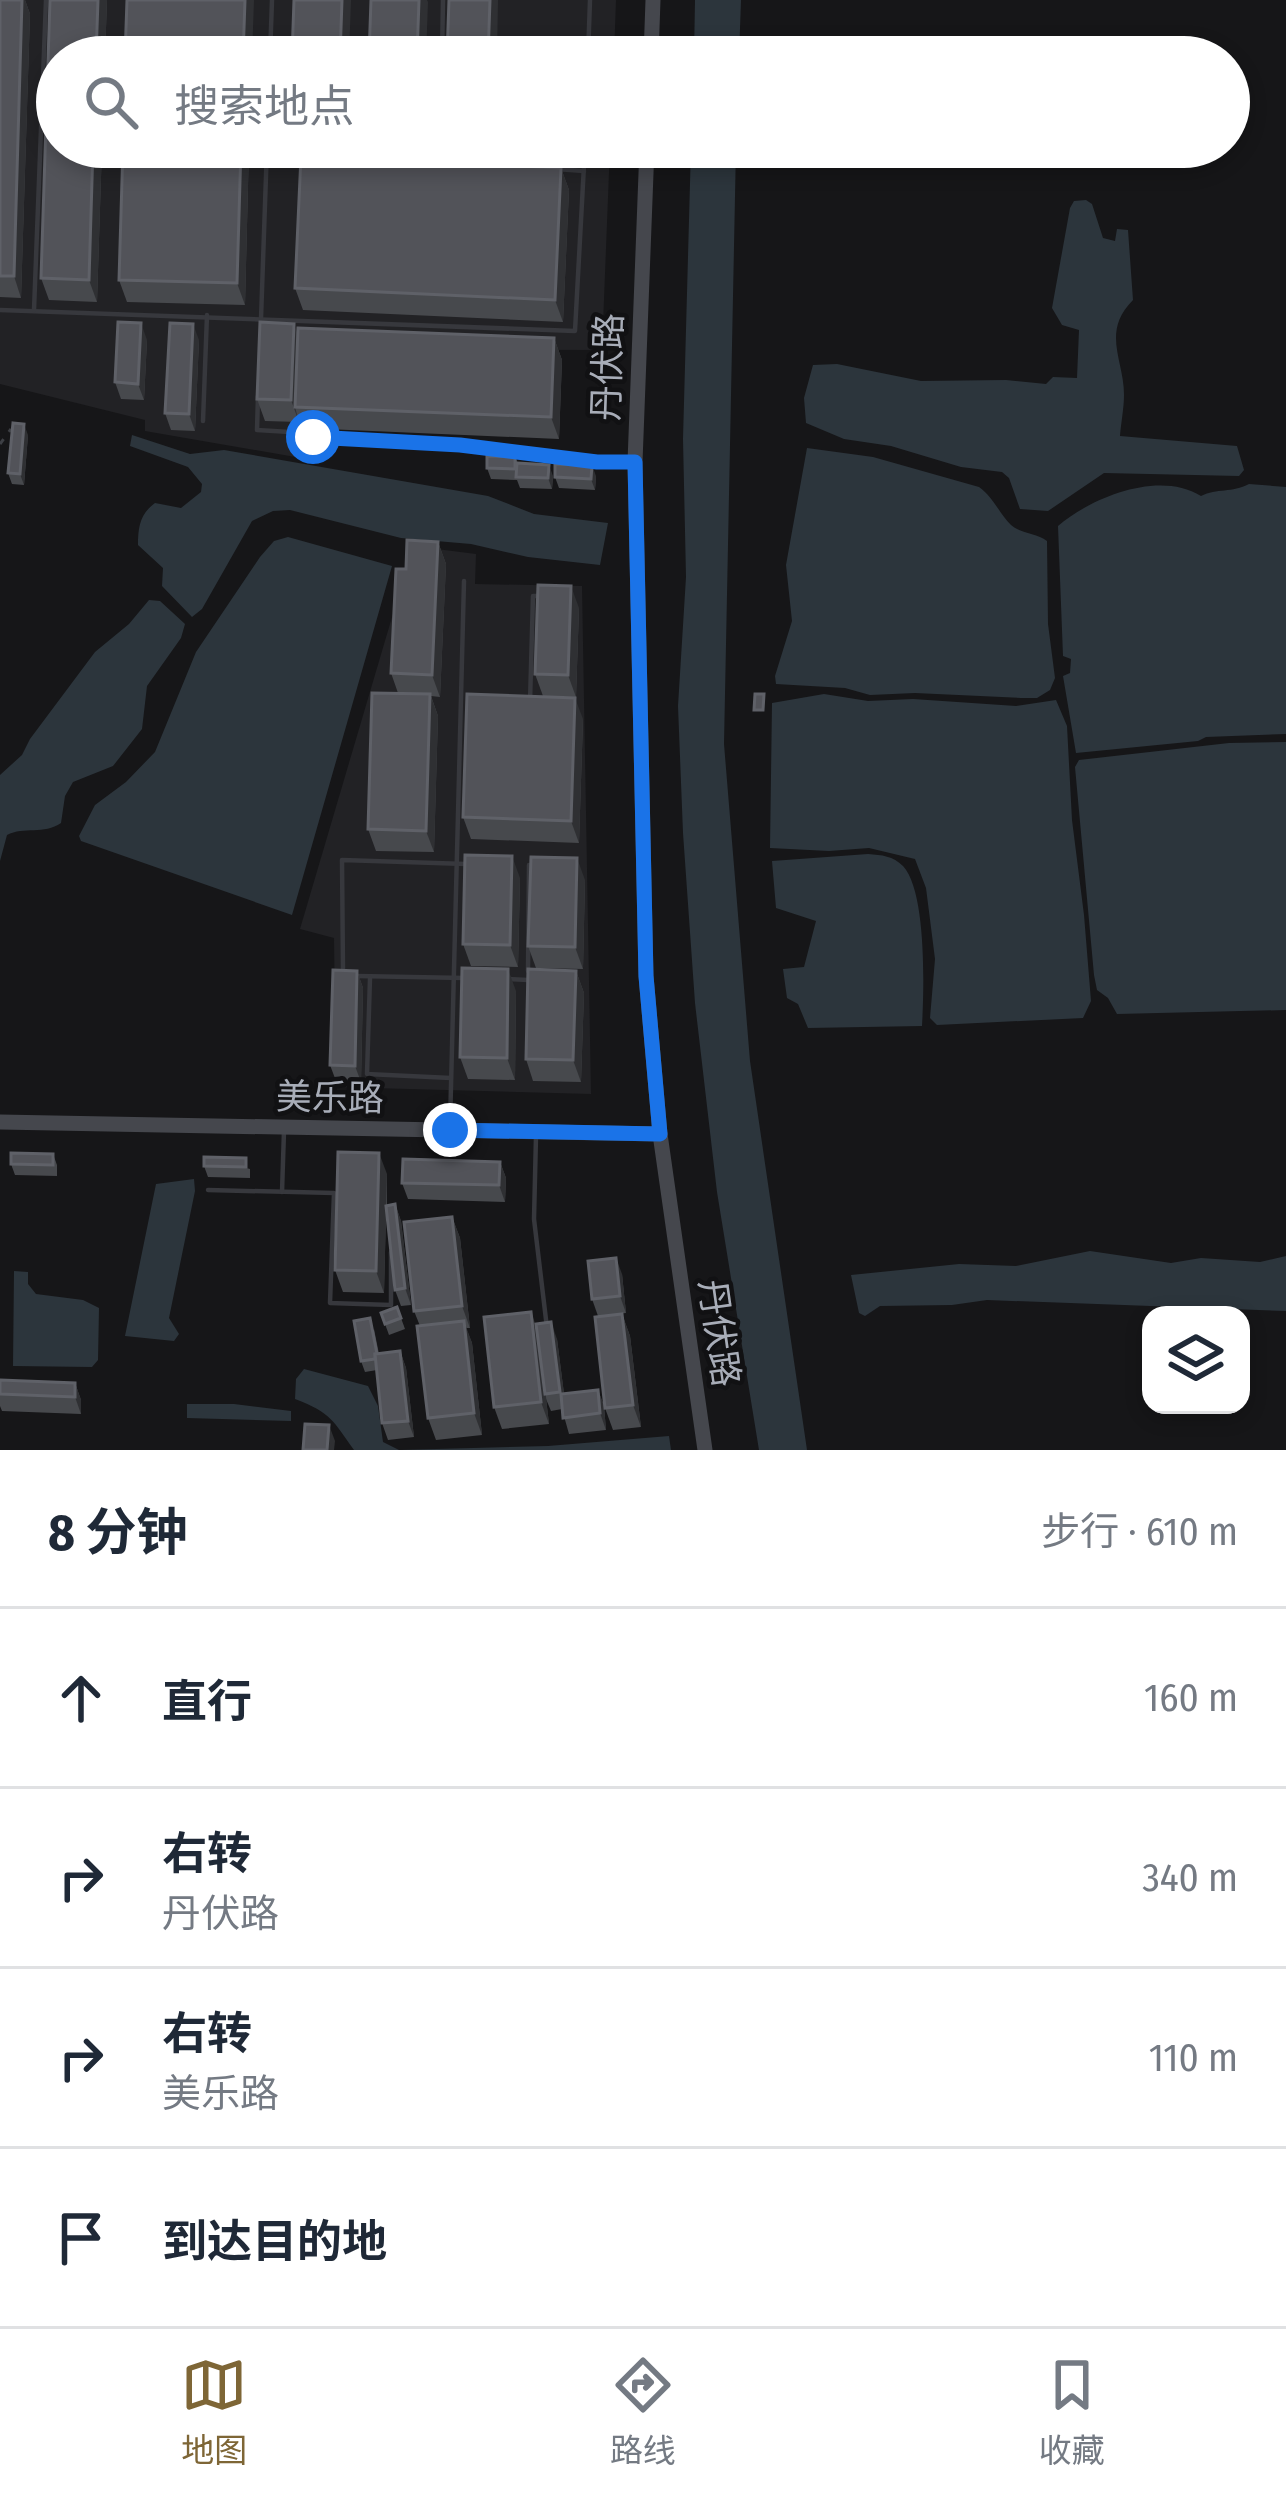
<!DOCTYPE html>
<html lang="zh">
<head>
<meta charset="utf-8">
<style>
	body { margin:0; font-family:"Fira Sans Condensed","Noto Sans SC",sans-serif; background:#f2f2f3; color:#1f2937 }
	.controls { position:absolute; right:36px; bottom:36px; display:grid; overflow:hidden; border-radius:24px; box-shadow:0 6px 18px #0003 }
	.controls button { width:108px; height:108px; display:grid; place-items:center; padding:0; border:0; border-bottom:3px solid #e0e1e3; background:#fff; color:#1f2937; font:60px sans-serif }
	.stop { position:absolute; width:36px; height:36px; margin:-27px; border:9px solid #1a73e8; border-radius:50%; background:#fff }
	.stop.end { background:#1a73e8; border-color:#fff; box-shadow:0 3px 12px #0008 }
	.list { margin:0; padding:0; list-style:none }
	h2 { display:flex; justify-content:space-between; align-items:center; height:156px; margin:0; padding:0 48px; font-size:51px }
	h2 small { font-size:39px; font-weight:400; color:#747a83 }
	.list li { display:grid; grid-template-columns:78px 1fr auto; gap:36px; align-items:center; box-sizing:border-box; height:180px; padding:0 48px; border-top:3px solid #e0e1e3 }
	.list b { display:block; font-size:45px; white-space:nowrap }
	.list p { margin:0; font-size:39px; white-space:nowrap; color:#747a83 }
	.list em { font-size:39px; font-style:normal; color:#747a83 }
	.icon { flex:none; width:66px; height:66px; fill:none; stroke:currentColor; stroke-width:2; stroke-linecap:round; stroke-linejoin:round }
	.map { position:relative; flex:none; width:1286px; height:1450px; overflow:hidden }
	.search { position:absolute; background:#fff; box-shadow:0 6px 18px #0003; left:36px; right:36px; top:36px; height:132px; display:flex; align-items:center; gap:30px; box-sizing:border-box; padding:0 42px; border-radius:66px; color:#747a83; font-size:45px }
	.sheet { height:876px; background:#fff }
	nav { display:flex; justify-content:space-around; align-items:center; box-sizing:border-box; height:168px; border-top:3px solid #e0e1e3; background:#fff; font-size:33px; color:#747a83 }
	nav a { display:grid; justify-items:center; gap:6px }
	nav .on { color:#7e6636 }
	.map>svg:first-child { display:block }
</style>
</head>
<body>
<div class="map">
<svg width="1286" height="1450" viewBox="0 0 1286 1450">
	<rect width="100%" height="100%" fill="#161618"/>
	<!-- built -->
	<g fill="#222225">
		<path d="M 0,0 L 616,0 L 614,57 L 57,57 L 57,147 L 610,147 L 602,350 L 304,349 L 301,458 L 145,431 L 145,420 L 0,384 Z"/>
		<path d="M 413,546 L 476,554 L 475,584 L 582,586 L 591,1094 L 336,1087 L 334,938 L 300,929 Z"/>
	</g>
	<!-- water -->
	<g fill="#2c353c">
		<path d="M 695,0 L 741,0 L 739,57 L 694,57 Z"/>
		<path d="M 691,147 L 736,147 L 724,744 L 750,1061 L 807,1450 L 759,1450 L 717,1192 L 695,1003 L 683,833 L 678,706 L 686,577 L 683,439 Z"/>
		<path d="M 1086,200 L 1092,204 L 1103,238 L 1115,241 L 1117,229 L 1128,230 L 1133,300 C 1101,332 1124,360 1124,395 C 1124,408 1121,423 1120,436 L 1237,446 L 1244,470 L 1239,476 L 1104,473 L 1048,511 L 1020,509 L 1009,478 L 1002,472 L 961,467 L 891,446 L 844,439 L 806,423 L 804,398 L 813,365 L 837,364 L 921,381 L 1006,380 L 1046,384 L 1053,377 L 1077,378 L 1079,330 L 1062,325 L 1052,308 L 1070,208 L 1074,201 Z"/>
		<path d="M 132,435 L 190,454 L 224,450 L 488,496 L 534,514 L 608,523 L 600,565 L 528,557 L 471,544 L 401,538 L 290,510 L 273,511 L 252,521 L 202,609 L 192,617 L 162,586 L 163,568 L 138,545 C 138,527 140,514 155,503 L 181,508 L 201,492 L 202,484 L 188,467 L 130,446 Z"/>
		<path d="M 807,448 L 873,457 L 979,487 C 994,498 999,513 1011,525 C 1021,534 1037,533 1047,541 L 1048,624 L 1055,678 L 1050,690 L 1037,698 L 1021,698 L 915,693 L 870,695 L 845,688 L 776,684 L 775,676 L 792,621 L 786,565 Z"/>
		<path d="M 1249,484 L 1286,487 L 1286,734 L 1206,737 L 1198,741 L 1076,753 L 1063,676 L 1070,673 L 1071,659 L 1063,656 L 1058,526 C 1092,497 1159,470 1201,496 C 1217,488 1232,493 1249,484 Z"/>
		<path d="M 288,537 L 392,566 L 292,915 L 81,841 L 79,836 L 95,805 L 126,782 L 155,752 L 196,652 L 260,557 L 274,541 Z"/>
		<path d="M 149,600 L 160,601 L 185,624 L 181,638 L 147,686 L 142,729 L 113,766 L 73,782 L 65,796 L 61,823 C 44,835 24,826 7,835 L 0,861 L 0,775 L 22,755 L 30,739 L 95,652 L 129,624 Z"/>
		<path d="M 824,694 L 868,701 L 913,699 L 1016,706 L 1056,700 L 1067,726 L 1072,820 L 1084,915 L 1091,1001 L 1083,1018 L 937,1025 L 930,1018 L 935,959 L 926,888 L 915,859 L 869,848 L 829,851 L 770,848 L 772,703 Z"/>
		<path d="M 1286,742 L 1286,1010 L 1117,1014 L 1108,998 L 1097,990 L 1094,975 L 1075,767 L 1079,760 L 1229,743 Z"/>
		<path d="M 868,854 C 882,855 893,856 903,866 C 927,892 924,991 922,1026 L 808,1028 L 798,1004 L 787,998 L 783,969 L 804,967 L 816,921 L 776,908 L 772,861 Z"/>
		<path d="M 194,1179 L 195,1191 L 169,1318 L 179,1334 L 174,1341 L 125,1336 L 156,1184 Z"/>
		<path d="M 1090,1251 L 1171,1263 L 1201,1258 L 1260,1262 L 1286,1256 L 1286,1311 L 987,1300 L 952,1305 L 880,1306 L 865,1316 L 859,1313 L 851,1275 L 959,1264 L 1016,1266 Z"/>
		<path d="M 14,1271 L 28,1272 L 28,1284 L 36,1294 L 83,1300 L 99,1308 L 98,1360 L 92,1367 L 13,1366 Z"/>
		<path d="M 304,1369 L 368,1386 L 378,1406 L 383,1442 L 399,1450 L 548,1446 L 669,1436 L 671,1450 L 354,1450 C 333,1421 332,1413 295,1399 L 296,1379 Z"/>
		<path d="M 187,1404 L 234,1404 L 291,1411 L 291,1421 L 187,1418 Z"/>
	</g>
	<g fill="none" stroke-linecap="round" stroke-linejoin="round">
		<!-- path -->
		<path stroke="#3d3f44" stroke-width="3" stroke-dasharray="6 9" stroke-linecap="butt" d="M 0,444 L 11,429"/>
		<!-- lane -->
		<g stroke="#37383d" stroke-width="4.5">
			<path d="M 270,57 L 272,0"/>
			<path d="M 442,57 L 443,0"/>
			<path d="M 588,57 L 590,0"/>
			<path d="M 439,147 L 439,161 L 485,164"/>
			<path d="M 556,169 L 584,171"/>
			<path d="M 0,310 L 575,331 L 585,147"/>
			<path d="M 34,310 L 46,0"/>
			<path d="M 261,319 L 267,147"/>
			<path d="M 258,396 L 257,430 L 290,432"/>
			<path d="M 203,421 L 207,315"/>
			<path d="M 313,437 L 460,445 L 597,462 L 629,462"/>
			<path d="M 530,702 L 533,596 L 541,596"/>
			<path d="M 528,971 L 529,865"/>
			<path d="M 343,972 L 342,860 L 466,864"/>
			<path d="M 357,976 L 465,978"/>
			<path d="M 370,978 L 367,1074 L 451,1078"/>
			<path d="M 507,979 L 528,980"/>
			<path d="M 450,1125 L 464,581"/>
			<path d="M 536,1136 L 534,1219 L 547,1328"/>
			<path d="M 208,1190 L 334,1193 L 330,1303 L 391,1305 L 391,1252"/>
			<path d="M 282,1192 L 284,1131"/>
		</g>
		<!-- secondary -->
		<g stroke="#45474d" stroke-width="15">
			<path d="M 651,57 L 653,0"/>
			<path d="M 647,147 L 635,462 L 646,976 L 660,1134 L 705,1450"/>
			<path d="M 0,1122 L 660,1134"/>
		</g>
	</g>
	<!-- wall -->
	<g fill="#47494d">
		<path d="M 0,0 L 25,0 L 30,14 L 21,298 L 0,297 Z"/>
		<path d="M 50,0 L 107,0 L 105,57 L 57,57 L 57,147 L 102,147 L 97,302 L 49,300 L 41,278 Z"/>
		<path d="M 249,147 L 245,305 L 127,302 L 119,280 Z"/>
		<path d="M 344,147 L 345,158 L 561,168 L 569,190 L 563,322 L 303,310 L 295,288 L 305,154 L 329,152 L 329,157 L 335,157 Z"/>
		<path d="M 451,147 L 493,147 L 493,151 L 452,149 Z"/>
		<path d="M 298,336 L 554,338 L 562,360 L 559,439 L 303,428 L 299,417 L 299,422 L 265,421 L 257,399 Z"/>
		<path d="M 147,340 L 144,400 L 121,399 L 115,382 Z"/>
		<path d="M 199,340 L 195,431 L 171,430 L 165,413 Z"/>
		<path d="M 28,435 L 24,485 L 12,484 L 8,473 Z"/>
		<path d="M 515,457 L 518,463 L 553,476 L 552,489 L 520,488 L 517,480 L 491,479 L 487,468 Z"/>
		<path d="M 596,476 L 595,490 L 559,488 L 555,477 Z"/>
		<path d="M 438,542 L 446,564 L 440,697 L 431,696 L 438,716 L 434,852 L 376,851 L 368,829 L 398,693 L 391,673 L 406,569 Z"/>
		<path d="M 579,608 L 576,697 L 543,696 L 535,674 Z"/>
		<path d="M 583,719 L 579,843 L 471,839 L 463,817 Z"/>
		<path d="M 520,878 L 518,967 L 471,966 L 463,944 Z"/>
		<path d="M 585,880 L 583,969 L 536,968 L 528,946 Z"/>
		<path d="M 357,971 L 363,988 L 361,1082 L 336,1081 L 330,1065 Z"/>
		<path d="M 576,971 L 584,993 L 581,1082 L 533,1081 L 526,1059 Z"/>
		<path d="M 516,991 L 515,1080 L 468,1079 L 460,1057 Z"/>
		<path d="M 53,1154 L 57,1165 L 57,1176 L 15,1175 L 11,1164 Z"/>
		<path d="M 204,1157 L 250,1169 L 250,1178 L 208,1177 L 204,1166 Z"/>
		<path d="M 500,1162 L 506,1178 L 505,1202 L 408,1199 L 402,1183 Z"/>
		<path d="M 387,1174 L 387,1205 L 395,1204 L 401,1221 L 411,1305 L 401,1306 L 395,1290 L 386,1212 L 384,1293 L 343,1292 L 335,1270 Z"/>
		<path d="M 452,1217 L 460,1238 L 470,1328 L 466,1328 L 472,1343 L 482,1435 L 436,1440 L 428,1418 L 420,1326 L 414,1311 Z"/>
		<path d="M 622,1274 L 626,1313 L 598,1316 L 592,1299 Z"/>
		<path d="M 397,1307 L 405,1329 L 389,1335 L 381,1313 Z"/>
		<path d="M 622,1314 L 630,1336 L 641,1427 L 613,1430 L 605,1408 Z"/>
		<path d="M 536,1327 L 557,1339 L 564,1394 L 598,1390 L 604,1406 L 606,1430 L 569,1434 L 562,1409 L 551,1411 L 546,1399 L 549,1424 L 502,1429 L 494,1407 Z"/>
		<path d="M 374,1329 L 379,1354 L 400,1351 L 406,1368 L 414,1437 L 388,1440 L 382,1423 L 377,1370 L 365,1372 L 361,1361 Z"/>
		<path d="M 0,1380 L 75,1383 L 81,1400 L 81,1414 L 2,1411 L 0,1406 Z"/>
	</g>
	<!-- shaded-wall -->
	<g fill="#2f3033">
		<path d="M 22,0 L 25,0 L 30,14 L 21,298 L 14,276 Z"/>
		<path d="M 98,0 L 107,0 L 105,57 L 96,57 Z"/>
		<path d="M 245,0 L 254,0 L 252,57 L 243,57 Z"/>
		<path d="M 342,0 L 351,0 L 349,57 L 340,57 Z"/>
		<path d="M 419,0 L 427,0 L 428,2 L 426,57 L 417,57 Z"/>
		<path d="M 490,0 L 498,0 L 497,57 L 488,57 Z"/>
		<path d="M 93,147 L 102,147 L 97,302 L 89,280 Z"/>
		<path d="M 241,147 L 249,147 L 245,305 L 237,283 Z"/>
		<path d="M 561,168 L 569,190 L 563,322 L 555,300 Z"/>
		<path d="M 141,323 L 147,340 L 144,400 L 138,384 Z"/>
		<path d="M 193,324 L 199,340 L 195,431 L 189,414 Z"/>
		<path d="M 294,324 L 302,346 L 295,407 L 299,422 L 291,400 Z"/>
		<path d="M 554,338 L 562,360 L 559,439 L 551,417 Z"/>
		<path d="M 24,424 L 28,435 L 24,485 L 20,474 Z"/>
		<path d="M 549,465 L 553,476 L 552,489 L 548,478 Z"/>
		<path d="M 592,465 L 596,476 L 595,490 L 591,479 Z"/>
		<path d="M 438,542 L 446,564 L 440,697 L 432,675 Z"/>
		<path d="M 571,586 L 579,608 L 576,697 L 568,675 Z"/>
		<path d="M 430,694 L 438,716 L 434,852 L 426,831 Z"/>
		<path d="M 575,698 L 583,719 L 579,843 L 571,821 Z"/>
		<path d="M 512,856 L 520,878 L 518,967 L 510,945 Z"/>
		<path d="M 577,858 L 585,880 L 583,969 L 575,947 Z"/>
		<path d="M 508,969 L 516,991 L 515,1080 L 507,1058 Z"/>
		<path d="M 357,971 L 363,988 L 361,1082 L 355,1066 Z"/>
		<path d="M 576,971 L 584,993 L 581,1082 L 573,1060 Z"/>
		<path d="M 379,1153 L 387,1174 L 384,1293 L 376,1271 Z"/>
		<path d="M 500,1162 L 506,1178 L 505,1202 L 499,1185 Z"/>
		<path d="M 395,1204 L 401,1221 L 411,1305 L 405,1288 Z"/>
		<path d="M 452,1217 L 460,1238 L 470,1328 L 462,1306 Z"/>
		<path d="M 616,1258 L 622,1274 L 626,1313 L 620,1296 Z"/>
		<path d="M 531,1312 L 539,1334 L 549,1424 L 541,1402 Z"/>
		<path d="M 622,1314 L 630,1336 L 641,1427 L 633,1405 Z"/>
		<path d="M 464,1321 L 472,1343 L 482,1435 L 474,1413 Z"/>
		<path d="M 551,1322 L 557,1339 L 566,1409 L 560,1392 Z"/>
		<path d="M 400,1351 L 406,1368 L 414,1437 L 408,1421 Z"/>
		<path d="M 75,1383 L 81,1400 L 81,1414 L 75,1397 Z"/>
		<path d="M 598,1390 L 604,1406 L 606,1430 L 600,1413 Z"/>
		<path d="M 329,1425 L 335,1441 L 334,1450 L 327,1450 Z"/>
	</g>
	<!-- building -->
	<g fill="#525359" stroke="#5f6168" stroke-width="3">
		<path d="M 0,0 L 22,0 L 14,276 L 0,276 Z"/>
		<path d="M 50,0 L 98,0 L 96,57 L 57,57 L 57,147 L 93,147 L 89,280 L 41,278 Z"/>
		<path d="M 127,0 L 245,0 L 243,57 L 125,57 Z"/>
		<path d="M 294,0 L 342,0 L 340,57 L 292,57 Z"/>
		<path d="M 371,0 L 419,0 L 417,57 L 369,57 Z"/>
		<path d="M 449,0 L 490,0 L 488,57 L 447,57 Z"/>
		<path d="M 123,147 L 241,147 L 237,283 L 119,280 Z"/>
		<path d="M 305,147 L 325,147 L 325,155 L 305,154 Z"/>
		<path d="M 336,147 L 343,147 L 343,158 L 335,157 Z"/>
		<path d="M 301,156 L 561,168 L 555,300 L 295,288 Z"/>
		<path d="M 118,322 L 141,323 L 138,384 L 115,382 Z"/>
		<path d="M 260,322 L 294,324 L 291,400 L 257,399 Z"/>
		<path d="M 170,323 L 193,324 L 189,414 L 165,413 Z"/>
		<path d="M 298,328 L 554,338 L 551,417 L 295,407 Z"/>
		<path d="M 13,423 L 24,424 L 20,474 L 8,473 Z"/>
		<path d="M 487,456 L 515,457 L 515,469 L 487,468 Z"/>
		<path d="M 517,463 L 549,465 L 548,478 L 516,477 Z"/>
		<path d="M 555,464 L 592,465 L 591,479 L 555,477 Z"/>
		<path d="M 407,540 L 438,542 L 432,675 L 391,673 L 396,569 L 406,569 Z"/>
		<path d="M 538,585 L 571,586 L 568,675 L 535,674 Z"/>
		<path d="M 372,693 L 430,694 L 426,831 L 368,829 Z"/>
		<path d="M 467,694 L 575,698 L 571,821 L 463,817 Z"/>
		<path d="M 755,694 L 764,694 L 763,710 L 754,710 Z"/>
		<path d="M 465,855 L 512,856 L 510,945 L 463,944 Z"/>
		<path d="M 531,857 L 577,858 L 575,947 L 528,946 Z"/>
		<path d="M 462,968 L 508,969 L 507,1058 L 460,1057 Z"/>
		<path d="M 528,969 L 576,971 L 573,1060 L 526,1059 Z"/>
		<path d="M 333,970 L 357,971 L 355,1066 L 330,1065 Z"/>
		<path d="M 338,1152 L 379,1153 L 376,1271 L 335,1270 Z"/>
		<path d="M 11,1153 L 53,1154 L 53,1165 L 11,1164 Z"/>
		<path d="M 204,1157 L 246,1158 L 246,1167 L 204,1166 Z"/>
		<path d="M 403,1159 L 500,1162 L 499,1185 L 402,1183 Z"/>
		<path d="M 395,1204 L 405,1288 L 395,1290 L 386,1206 Z"/>
		<path d="M 452,1217 L 462,1306 L 414,1311 L 404,1222 Z"/>
		<path d="M 616,1258 L 620,1296 L 592,1299 L 588,1261 Z"/>
		<path d="M 397,1307 L 401,1318 L 385,1324 L 381,1313 Z"/>
		<path d="M 531,1312 L 541,1402 L 494,1407 L 484,1317 Z"/>
		<path d="M 622,1314 L 633,1405 L 605,1408 L 595,1317 Z"/>
		<path d="M 370,1318 L 377,1354 L 375,1354 L 375,1359 L 361,1361 L 354,1321 Z"/>
		<path d="M 464,1321 L 474,1413 L 428,1418 L 417,1326 Z"/>
		<path d="M 551,1322 L 560,1392 L 545,1394 L 536,1324 Z"/>
		<path d="M 400,1351 L 408,1421 L 382,1423 L 375,1354 Z"/>
		<path d="M 0,1380 L 75,1383 L 75,1397 L 0,1394 Z"/>
		<path d="M 598,1390 L 600,1413 L 563,1418 L 561,1394 Z"/>
		<path d="M 305,1424 L 329,1425 L 327,1450 L 303,1450 Z"/>
	</g>
	<g fill="none" stroke-linecap="round" stroke-linejoin="round">
		<!-- route -->
		<path stroke="#1a73e8" stroke-width="15" d="M 313,437 L 460,445 L 597,462 L 635,462 L 646,976 L 660,1134 L 450,1130"/>
	</g>
	<g text-anchor="middle" dominant-baseline="central" stroke-width="9" stroke-linejoin="round" paint-order="stroke">
		<!-- street labels -->
		<g font-size="36" fill="#a8adb8" stroke="#111113">
			<text transform="translate(608 367) rotate(-88)">丹伏路</text>
			<text transform="translate(330 1098) rotate(1)">美乐路</text>
			<text transform="translate(719 1333) rotate(82)">丹伏路</text>
		</g>
	</g>
</svg>
<div class="controls">
<button><svg class="icon" aria-label="layers" viewBox="0 0 24 24"><path d="M12 4l9 5-9 5-9-5zM3 14l9 5 9-5"/></svg></button>
</div>
<div class="stop" style="left:313px;top:437px"></div>
<div class="stop end" style="left:450px;top:1130px"></div>
<div class="search"><svg class="icon" aria-label="search" viewBox="0 0 24 24"><circle cx="10" cy="10" r="6"/><path d="M15 15l6 6"/></svg>搜索地点</div>
</div>
<section class="sheet">
<h2>8 分钟<small>步行 · 610 m</small></h2>
<ul class="list">
<li><svg class="icon" aria-label="ahead" viewBox="0 0 24 24"><path d="M12 20V5M6 11l6-6 6 6"/></svg><div><b>直行</b></div><em>160 m</em></li>
<li><svg class="icon" aria-label="right" viewBox="0 0 24 24"><path d="M7 20v-9h11M14 6l5 5-5 5"/></svg><div><b>右转</b><p>丹伏路</p></div><em>340 m</em></li>
<li><svg class="icon" aria-label="right" viewBox="0 0 24 24"><path d="M7 20v-9h11M14 6l5 5-5 5"/></svg><div><b>右转</b><p>美乐路</p></div><em>110 m</em></li>
<li><svg class="icon" aria-label="arrive" viewBox="0 0 24 24"><path d="M6 21V4h12l-3 4 3 4H6"/></svg><div><b>到达目的地</b></div></li>
</ul>
</section>
<nav>
<a class="on"><svg class="icon" aria-label="map" viewBox="0 0 24 24"><path d="M3 6l6-2 6 2 6-2v14l-6 2-6-2-6 2zM9 4v14M15 6v14"/></svg>地图</a>
<a><svg class="icon" aria-label="directions" viewBox="0 0 24 24"><path d="M12 3l9 9-9 9-9-9zM9 14v-3h6M13 9l2 2-2 2"/></svg>路线</a>
<a><svg class="icon" aria-label="saved" viewBox="0 0 24 24"><path d="M7 4h10v16l-5-4-5 4z"/></svg>收藏</a>
</nav>
</body>
</html>
